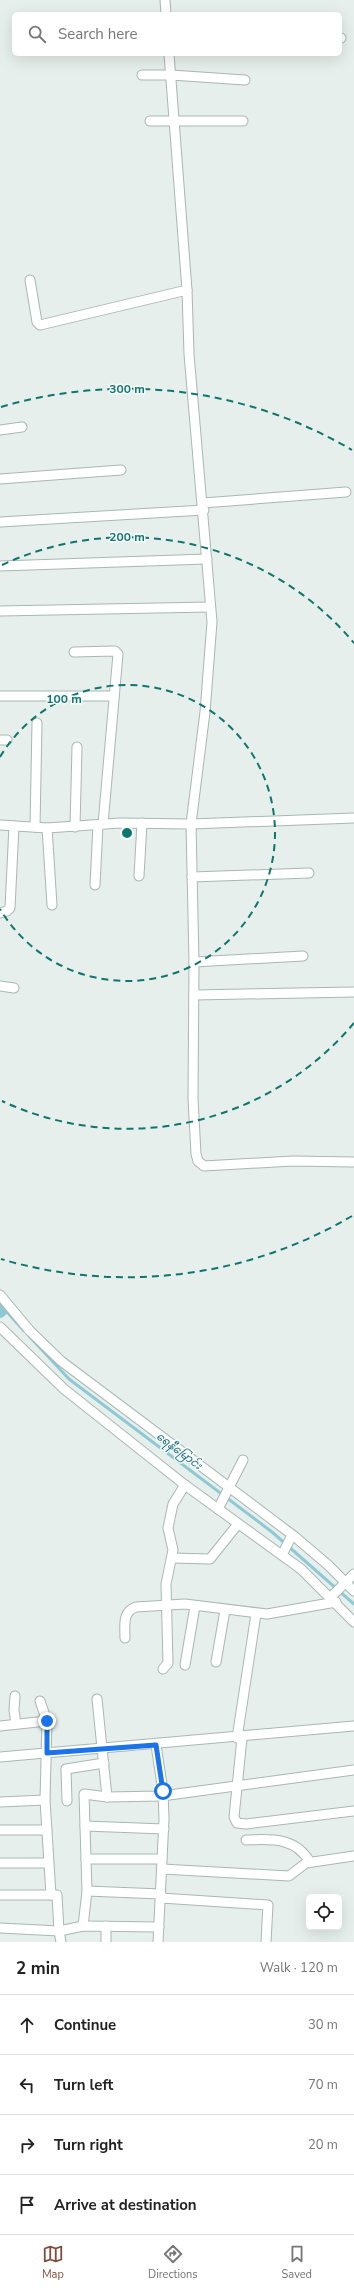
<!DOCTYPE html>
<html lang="en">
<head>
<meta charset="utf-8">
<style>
	body { margin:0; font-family:"Nunito Sans","Noto Sans Myanmar",sans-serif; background:#f2f2f2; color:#222 }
	.controls { position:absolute; right:12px; bottom:12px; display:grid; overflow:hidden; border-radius:6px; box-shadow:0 4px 16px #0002 }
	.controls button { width:36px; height:36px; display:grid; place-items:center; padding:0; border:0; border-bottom:1px solid #e0e0e0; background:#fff; color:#222; font:20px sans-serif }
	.stop { position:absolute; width:12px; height:12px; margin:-9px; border:3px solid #1a73e8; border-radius:50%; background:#fff }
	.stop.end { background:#1a73e8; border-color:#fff; box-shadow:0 1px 4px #0008 }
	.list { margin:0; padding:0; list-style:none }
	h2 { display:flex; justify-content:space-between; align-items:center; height:52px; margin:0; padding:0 16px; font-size:17px }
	h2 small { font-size:13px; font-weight:400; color:#767676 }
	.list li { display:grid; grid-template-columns:26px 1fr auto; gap:12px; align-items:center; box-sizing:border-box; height:60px; padding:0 16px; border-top:1px solid #e0e0e0 }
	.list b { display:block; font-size:15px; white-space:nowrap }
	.list em { font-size:13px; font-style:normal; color:#767676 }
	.icon { flex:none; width:22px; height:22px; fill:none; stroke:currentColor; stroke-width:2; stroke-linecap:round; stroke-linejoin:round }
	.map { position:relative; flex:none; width:354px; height:1942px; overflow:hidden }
	.search { position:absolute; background:#fff; box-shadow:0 4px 16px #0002; left:12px; right:12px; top:12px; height:44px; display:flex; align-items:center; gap:10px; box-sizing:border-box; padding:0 14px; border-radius:6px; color:#767676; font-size:15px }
	.sheet { height:292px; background:#fff }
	nav { display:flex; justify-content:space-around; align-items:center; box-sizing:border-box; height:56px; border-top:1px solid #e0e0e0; background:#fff; font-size:11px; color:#767676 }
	nav a { display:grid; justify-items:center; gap:2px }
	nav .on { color:#804e3d }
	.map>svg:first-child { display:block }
</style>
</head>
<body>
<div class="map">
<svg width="354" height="1942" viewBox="0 0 354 1942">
	<rect width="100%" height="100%" fill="#e6efeb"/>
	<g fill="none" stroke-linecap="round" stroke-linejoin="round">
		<!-- stream -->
		<g stroke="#8ec9d4" stroke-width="3">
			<path d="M 0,1304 L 24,1331"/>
			<path d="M 29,1336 L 69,1379 L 272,1532 L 354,1604"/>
		</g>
		<!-- canal -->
		<path stroke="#8ec9d4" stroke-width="10" d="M 0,1313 L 5,1309"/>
		<!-- minor casing -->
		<g stroke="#a8b8b2" stroke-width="11">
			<g id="minor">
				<path d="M 165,0 L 166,14"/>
				<path d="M 340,38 L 341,38"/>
				<path d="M 169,54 L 187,290"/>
				<path d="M 142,75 L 171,75 L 245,80"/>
				<path d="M 150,121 L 243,121"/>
				<path d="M 30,280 L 37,322 L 40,325 L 187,290 L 189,354 L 212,622 L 205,712 L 191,824 L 354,818"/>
				<path d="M 0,430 L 22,427"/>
				<path d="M 0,479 L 121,470"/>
				<path d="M 203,503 L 346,492"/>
				<path d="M 0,522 L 204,510"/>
				<path d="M 0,566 L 207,559"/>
				<path d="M 0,611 L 210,607"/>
				<path d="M 74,652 L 115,651 L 118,654 L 103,824"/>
				<path d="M 0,696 L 114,696"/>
				<path d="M 0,740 L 7,740"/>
				<path d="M 0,825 L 47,828 L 120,823 L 191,824 L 194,962 L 193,1099 L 196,1154 L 198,1161 L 204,1166 L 293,1161 L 354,1162"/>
				<path d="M 35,827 L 37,723"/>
				<path d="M 75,827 L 77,747"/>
				<path d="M 47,828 L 52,905"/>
				<path d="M 139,876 L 142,823"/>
				<path d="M 192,877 L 309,873"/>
				<path d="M 95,885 L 98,825"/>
				<path d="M 0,913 L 7,911 L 10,908 L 14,826"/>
				<path d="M 194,962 L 303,956"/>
				<path d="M 0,986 L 14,988"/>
				<path d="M 194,995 L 354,992"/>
				<path d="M 0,1295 L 30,1331 L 61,1361 L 294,1536 L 328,1565 L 354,1591"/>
				<path d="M 0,1327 L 64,1389 L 185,1485 L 301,1569 L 354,1622"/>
				<path d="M 218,1509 L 243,1460"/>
				<path d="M 282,1555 L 292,1535"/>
				<path d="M 172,1558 L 210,1559 L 238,1524"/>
				<path d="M 331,1597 L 354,1574"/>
				<path d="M 125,1638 C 125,1625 122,1612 136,1607 L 185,1604 L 267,1614 L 336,1602"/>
				<path d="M 216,1662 L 225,1610"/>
				<path d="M 185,1665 L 195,1606"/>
				<path d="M 163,1669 L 168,1663 L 166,1584 L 173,1550 L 168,1528 L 173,1504 L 185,1485"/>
				<path d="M 15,1696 L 14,1710 L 16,1724"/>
				<path d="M 97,1699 L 107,1797 L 162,1796 L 354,1770"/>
				<path d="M 40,1701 L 47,1721 L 45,1800 L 51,1895"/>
				<path d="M 0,1726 L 47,1721"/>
				<path d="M 237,1738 L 256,1614"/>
				<path d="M 242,1738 L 234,1817 L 237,1823 L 246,1824 L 354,1811"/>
				<path d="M 156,1745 L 163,1791 L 164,1819 L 158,1942"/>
				<path d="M 0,1757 L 354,1726"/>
				<path d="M 67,1801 L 66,1769 L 104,1763"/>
				<path d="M 0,1802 L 45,1800"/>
				<path d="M 85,1826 L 164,1829"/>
				<path d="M 0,1830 L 47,1830"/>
				<path d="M 246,1840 C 272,1839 295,1837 310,1862"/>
				<path d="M 86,1859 L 162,1859"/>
				<path d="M 0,1863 L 48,1863"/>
				<path d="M 162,1869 L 289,1876 L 306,1863 L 354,1856"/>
				<path d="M 87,1891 L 161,1894"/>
				<path d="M 0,1895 L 57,1895 L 59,1931 L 0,1928"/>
				<path d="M 161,1898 L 268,1905 L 266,1942"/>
				<path d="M 83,1926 L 87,1891 L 84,1794 L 107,1797"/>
				<path d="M 61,1942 L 59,1931 L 83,1926 L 159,1927"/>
				<path d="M 106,1942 L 106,1926"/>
			</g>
		</g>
		<!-- minor -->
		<use href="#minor" stroke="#fff" stroke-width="9"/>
	</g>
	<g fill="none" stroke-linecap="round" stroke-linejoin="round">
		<!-- route -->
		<path stroke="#1a73e8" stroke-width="5" d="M 47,1721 L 47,1753 L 156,1745 L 163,1791"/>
	</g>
	<!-- distance rings -->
	<g fill="none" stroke="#0f766e" stroke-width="2" stroke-dasharray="7 5">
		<path d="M0 757A148 148 0 1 1 0 909"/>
		<path d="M354 1023A296 296 0 0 1 2 1101M2 565A296 296 0 0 1 354 643"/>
		<path d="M352 1216A444 444 0 0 1 1 1259M1 407A444 444 0 0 1 352 450"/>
	</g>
	<g text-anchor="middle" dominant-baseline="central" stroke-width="3" stroke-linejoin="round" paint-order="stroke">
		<!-- water labels -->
		<g font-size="11" font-style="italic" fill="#1c6f80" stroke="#f7fbf9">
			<text transform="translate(179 1451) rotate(37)">ရေနီမြောင်း</text>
		</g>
	</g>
	<circle cx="127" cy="833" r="6" fill="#0f766e" stroke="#f7fbf9" stroke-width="2"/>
	<g font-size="12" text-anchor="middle" font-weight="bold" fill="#0f766e" stroke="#f7fbf9" stroke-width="3" stroke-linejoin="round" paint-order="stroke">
		<text x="127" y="393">300 m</text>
		<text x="127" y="541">200 m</text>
		<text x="64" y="703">100 m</text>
	</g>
</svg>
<div class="controls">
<button><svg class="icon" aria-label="locate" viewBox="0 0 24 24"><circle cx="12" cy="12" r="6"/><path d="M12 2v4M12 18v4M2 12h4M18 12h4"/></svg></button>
</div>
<div class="stop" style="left:163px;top:1791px"></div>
<div class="stop end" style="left:47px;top:1721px"></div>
<div class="search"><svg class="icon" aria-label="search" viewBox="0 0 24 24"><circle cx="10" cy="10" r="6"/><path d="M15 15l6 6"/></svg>Search here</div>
</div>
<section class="sheet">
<h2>2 min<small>Walk · 120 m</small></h2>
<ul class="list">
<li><svg class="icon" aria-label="ahead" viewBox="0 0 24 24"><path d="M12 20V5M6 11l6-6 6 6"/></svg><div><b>Continue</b></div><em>30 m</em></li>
<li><svg class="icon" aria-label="left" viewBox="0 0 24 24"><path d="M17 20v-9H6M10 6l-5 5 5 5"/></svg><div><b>Turn left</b></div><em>70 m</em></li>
<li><svg class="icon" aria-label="right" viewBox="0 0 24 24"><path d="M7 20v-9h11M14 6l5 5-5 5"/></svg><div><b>Turn right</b></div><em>20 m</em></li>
<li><svg class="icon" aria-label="arrive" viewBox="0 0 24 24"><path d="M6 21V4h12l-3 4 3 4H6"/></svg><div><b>Arrive at destination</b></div></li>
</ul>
</section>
<nav>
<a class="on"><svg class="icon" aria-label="map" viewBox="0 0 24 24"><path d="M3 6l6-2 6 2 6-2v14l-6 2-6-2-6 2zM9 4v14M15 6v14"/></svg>Map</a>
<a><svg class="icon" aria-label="directions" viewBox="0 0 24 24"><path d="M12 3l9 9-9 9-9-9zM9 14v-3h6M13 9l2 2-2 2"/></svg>Directions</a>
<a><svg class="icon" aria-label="saved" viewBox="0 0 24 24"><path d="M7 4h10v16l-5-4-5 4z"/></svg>Saved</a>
</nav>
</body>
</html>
